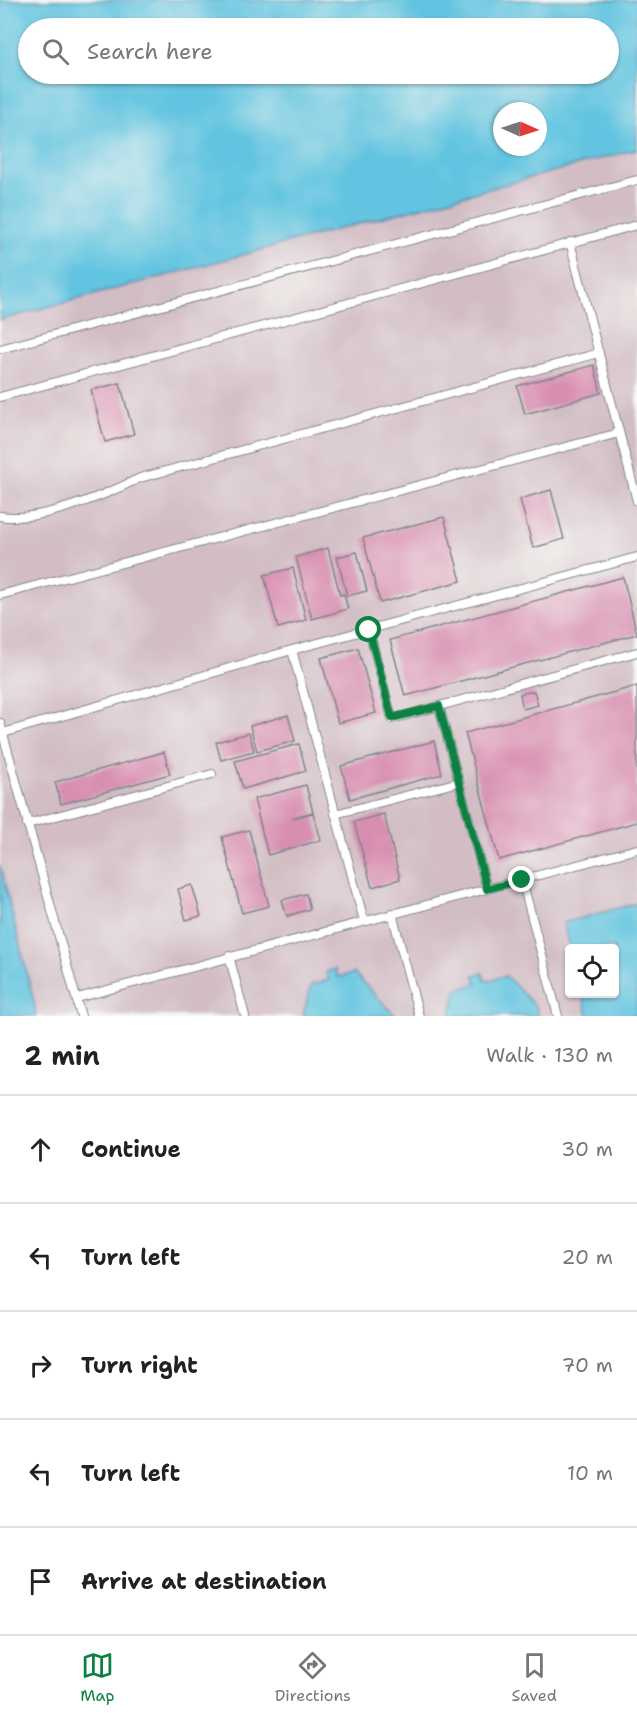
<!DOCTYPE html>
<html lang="en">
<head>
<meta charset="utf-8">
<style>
	body { margin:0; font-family:"Shantell Sans",sans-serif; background:#f6f6f6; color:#222 }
	.controls { position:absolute; right:18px; bottom:18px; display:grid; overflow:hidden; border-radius:6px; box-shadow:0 2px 4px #0004 }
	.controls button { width:54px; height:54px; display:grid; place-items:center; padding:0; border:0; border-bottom:2px solid #e0e0e0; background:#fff; color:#222; font:30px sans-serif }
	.compass { position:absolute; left:493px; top:102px; width:54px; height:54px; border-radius:50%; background:#fff; box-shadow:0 2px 4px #0004; rotate:93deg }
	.stop { position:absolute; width:18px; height:18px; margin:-14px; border:4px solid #0b8043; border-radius:50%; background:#fff }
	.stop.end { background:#0b8043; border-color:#fff; box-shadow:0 2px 6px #0008 }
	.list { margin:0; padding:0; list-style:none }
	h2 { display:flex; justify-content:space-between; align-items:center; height:78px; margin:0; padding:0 24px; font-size:26px }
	h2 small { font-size:20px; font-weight:400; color:#767676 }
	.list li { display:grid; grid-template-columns:39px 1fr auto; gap:18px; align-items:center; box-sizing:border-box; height:108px; padding:0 24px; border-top:2px solid #e0e0e0 }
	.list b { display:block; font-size:22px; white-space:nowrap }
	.list em { font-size:20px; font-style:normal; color:#767676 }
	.icon { flex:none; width:33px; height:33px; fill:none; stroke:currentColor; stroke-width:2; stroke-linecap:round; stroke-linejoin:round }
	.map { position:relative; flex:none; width:637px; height:1016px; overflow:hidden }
	.search { position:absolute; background:#fff; box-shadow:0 2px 4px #0004; left:18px; right:18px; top:18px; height:66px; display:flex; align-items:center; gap:15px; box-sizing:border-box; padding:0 21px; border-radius:33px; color:#767676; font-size:22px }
	.sheet { height:618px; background:#fff }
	nav { display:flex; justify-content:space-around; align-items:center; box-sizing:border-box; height:84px; border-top:2px solid #e0e0e0; background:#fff; font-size:16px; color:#767676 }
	nav a { display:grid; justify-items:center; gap:3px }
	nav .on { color:#0b8043 }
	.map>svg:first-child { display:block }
</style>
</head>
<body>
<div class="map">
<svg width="637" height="1016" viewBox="0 0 637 1016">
	<rect width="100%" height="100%" fill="#f6f6f2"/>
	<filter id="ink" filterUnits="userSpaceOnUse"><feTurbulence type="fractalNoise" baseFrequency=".0167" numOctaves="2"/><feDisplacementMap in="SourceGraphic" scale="12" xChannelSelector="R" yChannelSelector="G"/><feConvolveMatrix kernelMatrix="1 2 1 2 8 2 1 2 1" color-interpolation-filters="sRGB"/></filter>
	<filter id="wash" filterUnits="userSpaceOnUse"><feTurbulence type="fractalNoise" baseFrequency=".008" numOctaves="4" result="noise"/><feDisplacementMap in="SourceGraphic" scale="24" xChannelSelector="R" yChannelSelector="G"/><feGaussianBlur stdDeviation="1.35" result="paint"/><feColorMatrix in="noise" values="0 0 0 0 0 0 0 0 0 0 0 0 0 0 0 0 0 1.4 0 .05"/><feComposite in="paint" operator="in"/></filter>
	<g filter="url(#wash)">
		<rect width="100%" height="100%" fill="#eddebc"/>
		<!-- industrial -->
		<path fill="#d2bdc5" d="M 637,149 L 637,903 L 563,923 L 570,948 L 570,993 L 582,994 L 588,1016 L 36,1016 L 0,865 L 0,320 Z"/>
		<!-- water -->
		<g fill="#62c4e0" stroke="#3e7a9f" stroke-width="1.5" fill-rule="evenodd">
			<path d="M 0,0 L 637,0 L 637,149 L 0,320 ZM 608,28 L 608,74 L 28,74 L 28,28 ZM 502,111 L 538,111 L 538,147 L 502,147 Z"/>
			<path d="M 0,865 L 34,1002 L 36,1016 L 0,1016 Z"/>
			<path d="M 637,903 L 637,1016 L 588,1016 L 582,994 L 614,993 L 614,948 L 570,948 L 563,923 Z"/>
			<path d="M 335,969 L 338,977 L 354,973 L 396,1016 L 303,1016 L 311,985 L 329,980 L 326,972 Z"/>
			<path d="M 483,973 L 485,981 L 506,976 L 536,1007 L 538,1016 L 450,1016 L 457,989 L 477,984 L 474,975 Z"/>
		</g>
		<g id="blocks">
			<!-- building -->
			<g fill="#d88eb0">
				<path d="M 594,365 L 601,393 L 525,414 L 517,386 Z"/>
				<path d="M 120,383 L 134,434 L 105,442 L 91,390 Z"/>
				<path d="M 551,490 L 564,539 L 533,548 L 520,499 Z"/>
				<path d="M 444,517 L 461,581 L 380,603 L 363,538 Z"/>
				<path d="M 328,548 L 340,595 L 344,594 L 348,609 L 312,619 L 296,557 Z"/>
				<path d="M 357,552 L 367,591 L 347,596 L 337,557 Z"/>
				<path d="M 293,568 L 306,620 L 278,628 L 264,575 Z"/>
				<path d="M 623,577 L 637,634 L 405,696 L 390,640 Z"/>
				<path d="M 358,648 L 376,713 L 338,723 L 321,658 Z"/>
				<path d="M 637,686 L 637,822 L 499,860 L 465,733 Z"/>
				<path d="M 534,691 L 538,705 L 523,709 L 520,694 Z"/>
				<path d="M 288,715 L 295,741 L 257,751 L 250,726 Z"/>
				<path d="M 249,733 L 254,751 L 221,760 L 216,742 Z"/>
				<path d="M 434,741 L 442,774 L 350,799 L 341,766 Z"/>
				<path d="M 299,744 L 306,771 L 243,789 L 235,761 Z"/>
				<path d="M 164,752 L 170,774 L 61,804 L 55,782 Z"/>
				<path d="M 306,785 L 313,812 L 292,818 L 313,813 L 321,840 L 268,855 L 254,799 Z"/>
				<path d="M 384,814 L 400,879 L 372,887 L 354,822 Z"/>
				<path d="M 249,830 L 269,906 L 242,913 L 222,837 Z"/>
				<path d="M 192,885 L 201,916 L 186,920 L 178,889 Z"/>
				<path d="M 306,894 L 310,909 L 287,916 L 282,900 Z"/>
			</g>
		</g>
	</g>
	<g filter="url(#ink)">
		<use href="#blocks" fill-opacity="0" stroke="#84868d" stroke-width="1.5"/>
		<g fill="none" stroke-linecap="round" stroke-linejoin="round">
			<!-- lane casing -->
			<g stroke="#84868d" stroke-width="10">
				<g id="lane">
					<path d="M 570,242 L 637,501"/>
					<path d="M 0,349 L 637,180"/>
					<path d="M 0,397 L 637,225"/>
					<path d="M 0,516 C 39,523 105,495 140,478 L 599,353"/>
					<path d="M 0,595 L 619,433"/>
					<path d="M 369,630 L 392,719 L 637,652"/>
					<path d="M 292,650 L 364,921"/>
					<path d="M 439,706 L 487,889"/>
					<path d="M 0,723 L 81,1016"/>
					<path d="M 3,733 L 292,650 L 637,557"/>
					<path d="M 335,814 L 459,782"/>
					<path d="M 27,824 L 212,774"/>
					<path d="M 522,880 L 558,1016"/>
					<path d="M 392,913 L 419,1016"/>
					<path d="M 229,956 L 245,1016"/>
					<path d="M 77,998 L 637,849"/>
				</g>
			</g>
			<!-- lane -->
			<use href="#lane" stroke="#fff" stroke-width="8"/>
		</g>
	</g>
	<g fill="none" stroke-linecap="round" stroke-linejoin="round" filter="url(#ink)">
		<!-- route -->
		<path stroke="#0b8043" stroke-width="8" d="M 369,630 L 392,718 L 439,706 L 487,889 L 522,880"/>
	</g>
</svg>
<div class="controls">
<button><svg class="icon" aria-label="locate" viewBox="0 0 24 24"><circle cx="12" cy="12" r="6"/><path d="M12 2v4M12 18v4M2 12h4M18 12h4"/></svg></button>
</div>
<svg class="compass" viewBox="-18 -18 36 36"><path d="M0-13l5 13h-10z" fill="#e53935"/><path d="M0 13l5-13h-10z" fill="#767676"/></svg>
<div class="stop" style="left:369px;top:630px"></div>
<div class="stop end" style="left:522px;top:880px"></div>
<div class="search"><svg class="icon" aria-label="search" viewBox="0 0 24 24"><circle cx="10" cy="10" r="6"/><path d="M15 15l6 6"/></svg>Search here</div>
</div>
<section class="sheet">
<h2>2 min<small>Walk · 130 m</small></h2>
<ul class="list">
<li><svg class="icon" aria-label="ahead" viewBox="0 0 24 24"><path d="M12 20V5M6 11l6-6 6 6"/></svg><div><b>Continue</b></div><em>30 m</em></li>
<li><svg class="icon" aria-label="left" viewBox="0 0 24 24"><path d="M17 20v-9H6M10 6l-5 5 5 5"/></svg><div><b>Turn left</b></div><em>20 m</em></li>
<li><svg class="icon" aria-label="right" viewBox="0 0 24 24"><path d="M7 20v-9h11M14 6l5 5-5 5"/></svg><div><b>Turn right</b></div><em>70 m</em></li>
<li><svg class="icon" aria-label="left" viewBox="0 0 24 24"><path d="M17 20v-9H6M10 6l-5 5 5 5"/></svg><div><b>Turn left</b></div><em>10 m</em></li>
<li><svg class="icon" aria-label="arrive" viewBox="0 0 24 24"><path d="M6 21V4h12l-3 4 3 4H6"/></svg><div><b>Arrive at destination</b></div></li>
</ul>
</section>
<nav>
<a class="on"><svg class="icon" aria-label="map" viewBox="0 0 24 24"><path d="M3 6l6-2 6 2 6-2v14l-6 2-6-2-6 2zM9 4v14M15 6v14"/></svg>Map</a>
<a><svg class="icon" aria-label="directions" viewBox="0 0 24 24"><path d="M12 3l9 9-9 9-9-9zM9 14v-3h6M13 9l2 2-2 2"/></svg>Directions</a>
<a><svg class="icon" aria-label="saved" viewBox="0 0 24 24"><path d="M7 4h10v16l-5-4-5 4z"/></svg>Saved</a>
</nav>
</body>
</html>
